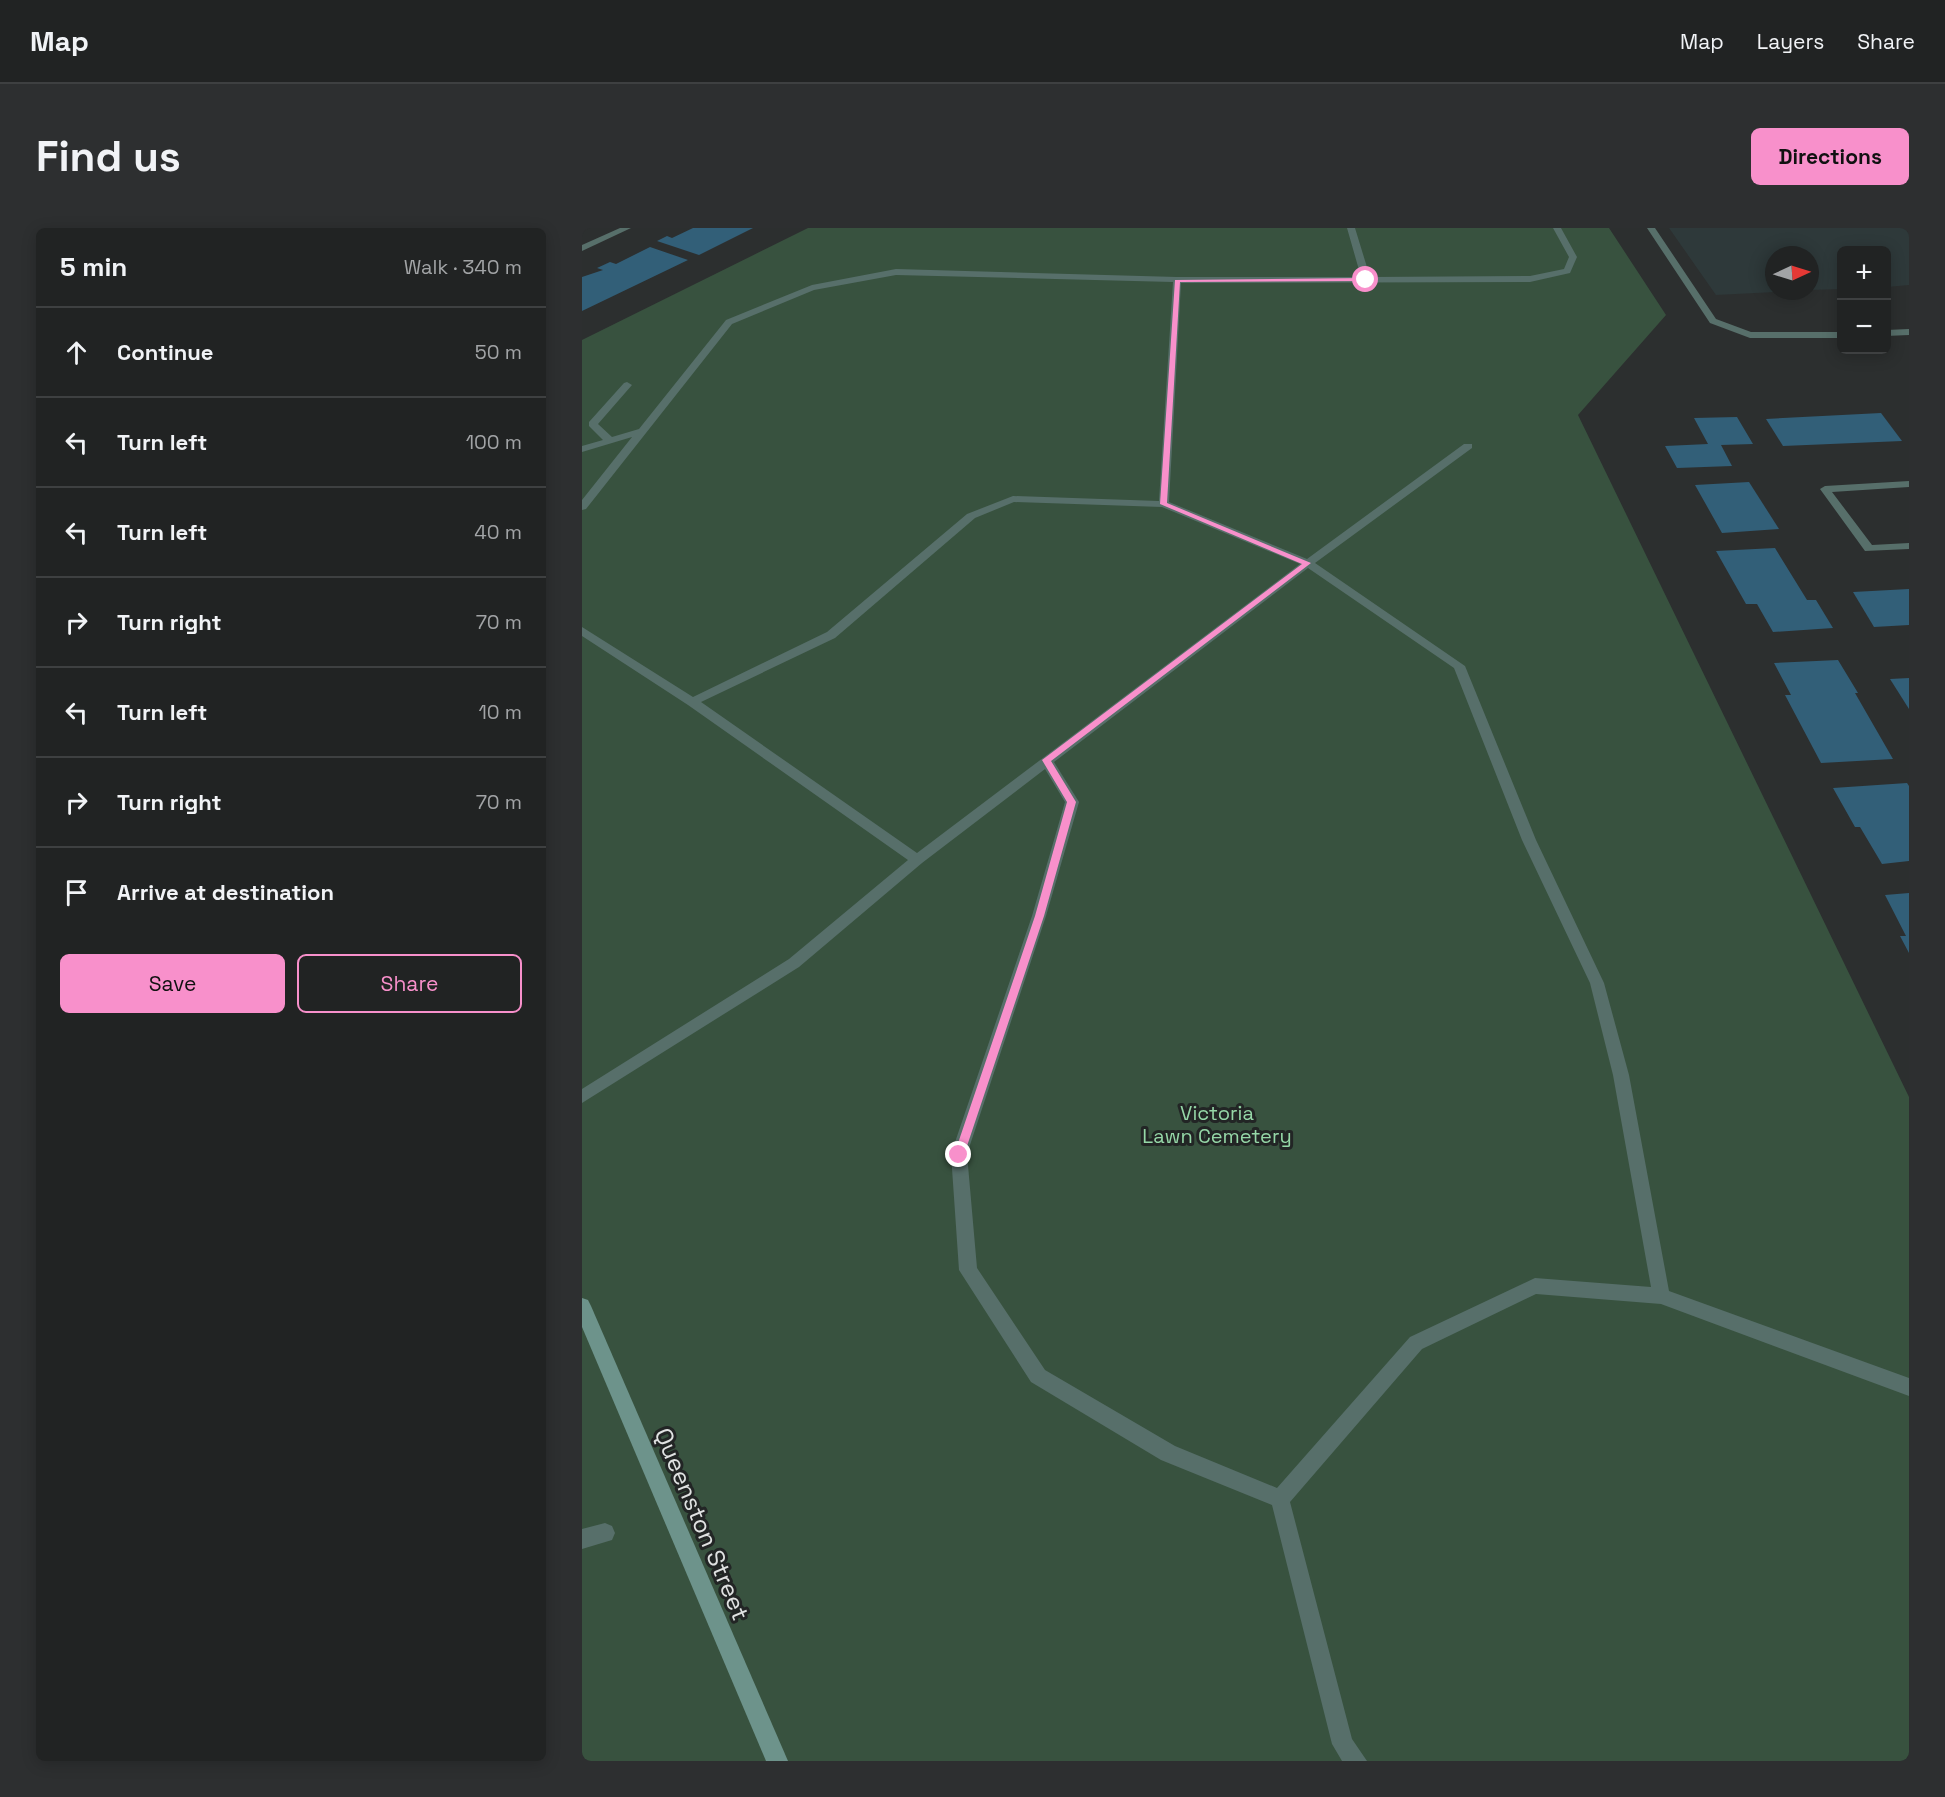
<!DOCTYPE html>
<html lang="en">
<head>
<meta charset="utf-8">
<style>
	body { margin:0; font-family:"Space Grotesk",sans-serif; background:#2d2f30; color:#f1f3f6 }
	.controls { position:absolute; right:18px; top:18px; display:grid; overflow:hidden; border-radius:9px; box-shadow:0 3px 15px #0003 }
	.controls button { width:54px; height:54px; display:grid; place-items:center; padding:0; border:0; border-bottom:2px solid #3e4041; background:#212323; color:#f1f3f6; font:30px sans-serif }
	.compass { position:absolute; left:1183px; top:18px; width:54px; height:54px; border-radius:50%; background:#212323; box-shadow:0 3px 15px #0003; rotate:86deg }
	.stop { position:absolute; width:18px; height:18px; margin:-14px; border:4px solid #f890cb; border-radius:50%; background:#fff }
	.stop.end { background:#f890cb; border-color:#fff; box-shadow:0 2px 6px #0008 }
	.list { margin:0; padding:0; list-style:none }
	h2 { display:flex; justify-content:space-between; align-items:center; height:78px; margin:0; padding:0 24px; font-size:26px }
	h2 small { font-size:20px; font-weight:400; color:#a2a4a6 }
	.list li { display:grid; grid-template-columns:39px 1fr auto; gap:18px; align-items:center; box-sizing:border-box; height:90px; padding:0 24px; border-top:2px solid #3e4041 }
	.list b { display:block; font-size:22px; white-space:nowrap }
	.list em { font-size:20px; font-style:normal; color:#a2a4a6 }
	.actions { display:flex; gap:12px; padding:18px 24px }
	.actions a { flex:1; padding:14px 0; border:2px solid #f890cb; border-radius:9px; text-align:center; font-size:21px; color:#f890cb }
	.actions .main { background:#f890cb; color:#111 }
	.icon { flex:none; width:33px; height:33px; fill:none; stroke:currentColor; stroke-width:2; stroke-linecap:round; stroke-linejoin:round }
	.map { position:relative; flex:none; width:1327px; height:1533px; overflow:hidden; border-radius:9px }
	header { display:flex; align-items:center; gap:36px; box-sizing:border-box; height:84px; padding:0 30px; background:#212323; border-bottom:2px solid #3e4041 }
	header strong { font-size:28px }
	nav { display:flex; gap:33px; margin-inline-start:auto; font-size:21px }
	.intro { display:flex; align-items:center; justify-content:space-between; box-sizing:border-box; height:144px; padding:0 36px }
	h1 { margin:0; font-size:42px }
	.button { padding:15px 27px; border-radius:9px; background:#f890cb; color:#111; font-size:21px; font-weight:700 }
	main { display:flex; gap:36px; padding:0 36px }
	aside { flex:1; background:#212323; border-radius:9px; box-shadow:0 3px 15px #0003 }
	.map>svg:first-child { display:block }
</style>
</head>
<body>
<header>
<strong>Map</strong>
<nav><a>Map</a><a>Layers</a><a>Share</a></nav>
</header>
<div class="intro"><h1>Find us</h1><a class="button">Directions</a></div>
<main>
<aside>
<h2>5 min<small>Walk · 340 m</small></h2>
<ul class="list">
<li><svg class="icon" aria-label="ahead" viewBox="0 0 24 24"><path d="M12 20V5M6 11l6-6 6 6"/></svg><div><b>Continue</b></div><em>50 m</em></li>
<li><svg class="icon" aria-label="left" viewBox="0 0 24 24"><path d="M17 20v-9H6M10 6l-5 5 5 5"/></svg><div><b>Turn left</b></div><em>100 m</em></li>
<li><svg class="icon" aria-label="left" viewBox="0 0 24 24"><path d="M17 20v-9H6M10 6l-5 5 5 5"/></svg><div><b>Turn left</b></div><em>40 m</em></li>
<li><svg class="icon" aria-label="right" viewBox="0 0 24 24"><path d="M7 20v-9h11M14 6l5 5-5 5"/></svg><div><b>Turn right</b></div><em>70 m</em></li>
<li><svg class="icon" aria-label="left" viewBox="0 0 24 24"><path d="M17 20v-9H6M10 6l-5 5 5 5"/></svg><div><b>Turn left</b></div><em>10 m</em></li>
<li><svg class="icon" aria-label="right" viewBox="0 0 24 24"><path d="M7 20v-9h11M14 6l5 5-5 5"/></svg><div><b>Turn right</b></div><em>70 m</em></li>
<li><svg class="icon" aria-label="arrive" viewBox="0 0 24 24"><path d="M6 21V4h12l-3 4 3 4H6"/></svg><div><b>Arrive at destination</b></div></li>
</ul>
<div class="actions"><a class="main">Save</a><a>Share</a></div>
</aside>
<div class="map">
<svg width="1327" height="1533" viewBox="0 0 1327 1533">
	<rect width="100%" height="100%" fill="#2c2f2f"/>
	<!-- built -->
	<path fill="#2e393a" d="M 1087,0 L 1327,0 L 1327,57 L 1305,59 L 1304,22 L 1260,22 L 1259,61 L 1228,62 L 1228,27 L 1192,27 L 1192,63 L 1212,63 L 1134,67 Z"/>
	<!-- green -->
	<path fill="#38523f" d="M 226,0 L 1027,0 L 1084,87 L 996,187 L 1327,869 L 1327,1533 L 0,1533 L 0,112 Z"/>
	<!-- building -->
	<g fill="#325f78">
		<path d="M 111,0 L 171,0 L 117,27 L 75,13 L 85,8 L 90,10 Z"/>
		<path d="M 68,19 L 106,32 L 0,83 L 0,49 L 21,42 L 15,40 L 28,34 L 34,36 Z"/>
		<path d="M 1299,185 L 1320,213 L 1201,218 L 1184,191 Z"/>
		<path d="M 1155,189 L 1171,216 L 1139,217 L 1150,238 L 1095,240 L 1083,218 L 1126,216 L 1112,190 Z"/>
		<path d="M 1167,254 L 1197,301 L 1140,305 L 1113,257 Z"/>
		<path d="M 1193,320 L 1225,372 L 1234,372 L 1251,400 L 1191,404 L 1175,376 L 1164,376 L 1134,323 Z"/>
		<path d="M 1327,361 L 1327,397 L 1292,399 L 1271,364 Z"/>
		<path d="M 1256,432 L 1276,465 L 1273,465 L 1311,531 L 1239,535 L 1203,467 L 1209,467 L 1192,435 Z"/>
		<path d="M 1327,450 L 1327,481 L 1308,451 Z"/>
		<path d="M 1325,555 L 1327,558 L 1327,633 L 1300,636 L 1278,599 L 1273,599 L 1251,560 Z"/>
		<path d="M 1327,665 L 1327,725 L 1318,708 L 1324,708 L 1303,667 Z"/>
	</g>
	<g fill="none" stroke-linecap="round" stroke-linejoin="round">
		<!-- lane -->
		<g fill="#576f6a" fill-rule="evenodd">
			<path d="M 765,0 L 773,0 L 788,49 L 948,48 L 982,41 L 987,29 L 971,0 L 979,0 L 995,29 L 988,45 L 948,54 L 599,55 L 587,274 L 725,331 L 882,216 L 890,216 L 890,220 L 733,335 L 883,438 L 954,612 L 1022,755 L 1047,847 L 1087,1063 L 1327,1150 L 1327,1168 L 1079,1076 L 954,1066 L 840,1121 L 708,1274 L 770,1511 L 785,1533 L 760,1533 L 750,1516 L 690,1277 L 579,1232 L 449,1154 L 377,1042 L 369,926 L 450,688 L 483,574 L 463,541 L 340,635 L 217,739 L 0,875 L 0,861 L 207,731 L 326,632 L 106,477 L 0,408 L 0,399 L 111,469 L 245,404 L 385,286 L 431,268 L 577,273 L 591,54 L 314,47 L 232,62 L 150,96 L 4,281 L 0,282 L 0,272 L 50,209 L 0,224 L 0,218 L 21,212 L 7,198 L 7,194 L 42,155 L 45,154 L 50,157 L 16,196 L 30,209 L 57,201 L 144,92 L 230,57 L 314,41 L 595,49 L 779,49 ZM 432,274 L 580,279 L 718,336 L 335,625 L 119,474 L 253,410 L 393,290 ZM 726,340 L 872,440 L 940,612 L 1008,755 L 1031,847 L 1069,1059 L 953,1050 L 828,1109 L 695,1260 L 593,1218 L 463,1142 L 395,1040 L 385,926 L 464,688 L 497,574 L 472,534 Z"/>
			<path d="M 1065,0 L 1073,0 L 1134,91 L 1169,104 L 1260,104 L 1260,110 L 1168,110 L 1128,95 Z"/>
			<path d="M 1327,101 L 1327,107 L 1304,108 L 1304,102 Z"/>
			<path d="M 1327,253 L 1327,259 L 1250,264 L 1290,317 L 1327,315 L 1327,321 L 1283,323 L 1238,261 L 1243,258 Z"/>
			<path d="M 23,1295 L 30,1298 L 33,1305 L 30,1312 L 0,1321 L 0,1301 Z"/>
		</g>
		<!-- street -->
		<path fill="#576f6a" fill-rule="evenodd" d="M 38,0 L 49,0 L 0,23 L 0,17 Z"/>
		<!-- secondary -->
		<path fill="#6d938b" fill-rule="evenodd" d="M 0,1070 L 6,1072 L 9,1078 L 206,1533 L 184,1533 L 0,1099 Z"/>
	</g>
	<!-- route -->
	<path fill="#f890cb" d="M 784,50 L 786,53 L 598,54 L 585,275 L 729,335 L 469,533 L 494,574 L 462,688 L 382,927 L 377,931 L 373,930 L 372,927 L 453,688 L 485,574 L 460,532 L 720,336 L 578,276 L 593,52 Z"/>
	<g text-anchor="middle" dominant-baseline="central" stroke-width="6" stroke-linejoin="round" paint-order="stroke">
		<!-- park labels -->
		<g font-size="20" fill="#95d7a7" stroke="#222525">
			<text x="635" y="885">Victoria<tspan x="635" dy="23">Lawn Cemetery</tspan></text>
		</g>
		<!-- near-street labels -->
		<g font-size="24" fill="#e0e2e2" stroke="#222525">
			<text transform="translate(120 1296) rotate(67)">Queenston Street</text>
		</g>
	</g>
</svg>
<div class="controls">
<button>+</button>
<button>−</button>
</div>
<svg class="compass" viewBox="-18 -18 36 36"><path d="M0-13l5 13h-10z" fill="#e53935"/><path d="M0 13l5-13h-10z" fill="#a2a4a6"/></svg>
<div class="stop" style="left:784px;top:52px"></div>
<div class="stop end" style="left:377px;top:927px"></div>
</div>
</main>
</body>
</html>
